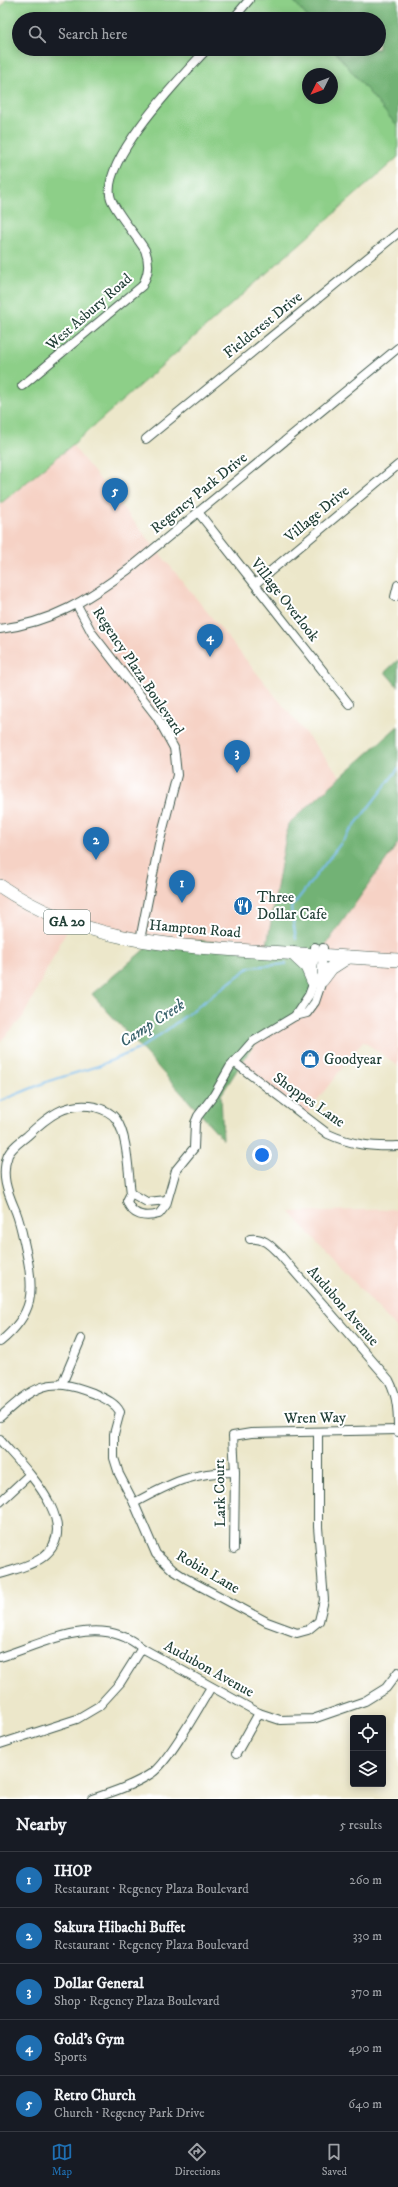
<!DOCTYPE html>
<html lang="en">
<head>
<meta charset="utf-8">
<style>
	body { margin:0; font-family:"IM FELL DW Pica",serif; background:#242831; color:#f1f3f6 }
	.controls { position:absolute; right:12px; bottom:12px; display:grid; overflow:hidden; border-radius:4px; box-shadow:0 2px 10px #0003 }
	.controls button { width:36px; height:36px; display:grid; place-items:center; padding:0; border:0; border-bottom:1px solid #363941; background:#171b24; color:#f1f3f6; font:20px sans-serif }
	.compass { position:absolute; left:302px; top:68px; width:36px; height:36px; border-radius:50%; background:#171b24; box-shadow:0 2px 10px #0003; rotate:228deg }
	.you { position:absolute; left:262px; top:1155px; width:14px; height:14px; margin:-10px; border:3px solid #fff; border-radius:50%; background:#1a73e8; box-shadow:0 0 0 6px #1a73e833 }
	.badge { display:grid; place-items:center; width:26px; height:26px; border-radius:50%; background:#1f6fb2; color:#fff; font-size:13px; font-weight:700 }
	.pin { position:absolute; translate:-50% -33px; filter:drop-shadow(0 1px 2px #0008) }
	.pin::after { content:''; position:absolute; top:21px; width:14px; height:12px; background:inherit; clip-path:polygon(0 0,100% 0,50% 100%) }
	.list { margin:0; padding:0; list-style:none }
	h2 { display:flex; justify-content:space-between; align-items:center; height:52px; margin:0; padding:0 16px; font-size:17px }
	h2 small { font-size:13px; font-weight:400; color:#9ea1a6 }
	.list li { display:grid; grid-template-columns:26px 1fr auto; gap:12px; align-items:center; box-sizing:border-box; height:56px; padding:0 16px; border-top:1px solid #363941 }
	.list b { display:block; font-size:15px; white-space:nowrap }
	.list p { margin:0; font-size:13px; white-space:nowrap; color:#9ea1a6 }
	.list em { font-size:13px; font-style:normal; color:#9ea1a6 }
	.icon { flex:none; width:22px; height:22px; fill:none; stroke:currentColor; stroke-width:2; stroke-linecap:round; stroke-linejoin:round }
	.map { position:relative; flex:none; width:398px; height:1799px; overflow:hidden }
	.search { position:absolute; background:#171b24; box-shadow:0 2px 10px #0003; left:12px; right:12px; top:12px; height:44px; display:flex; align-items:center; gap:10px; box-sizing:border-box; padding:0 14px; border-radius:22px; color:#9ea1a6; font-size:15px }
	.sheet { height:332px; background:#171b24 }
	nav { display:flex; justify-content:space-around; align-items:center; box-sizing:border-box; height:56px; border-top:1px solid #363941; background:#171b24; font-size:11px; color:#9ea1a6 }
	nav a { display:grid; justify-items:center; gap:2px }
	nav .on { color:#1f6fb2 }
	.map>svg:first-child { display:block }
</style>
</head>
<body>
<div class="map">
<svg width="398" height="1799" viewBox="0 0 398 1799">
	<rect width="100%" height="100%" fill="#fff"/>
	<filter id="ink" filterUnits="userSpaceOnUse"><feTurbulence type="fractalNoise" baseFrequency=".025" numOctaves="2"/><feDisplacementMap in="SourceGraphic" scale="8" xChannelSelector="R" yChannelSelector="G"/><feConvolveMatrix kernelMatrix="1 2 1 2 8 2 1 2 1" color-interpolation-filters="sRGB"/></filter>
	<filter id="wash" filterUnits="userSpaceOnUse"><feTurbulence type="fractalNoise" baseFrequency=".012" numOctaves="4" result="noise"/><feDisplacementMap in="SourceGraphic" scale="16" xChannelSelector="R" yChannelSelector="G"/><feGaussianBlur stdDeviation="0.9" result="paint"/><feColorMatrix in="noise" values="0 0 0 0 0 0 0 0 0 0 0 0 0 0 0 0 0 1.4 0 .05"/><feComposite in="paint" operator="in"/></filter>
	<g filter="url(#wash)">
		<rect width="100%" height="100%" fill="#ece7ca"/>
		<!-- built -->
		<g fill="#f6d2c5">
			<path d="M 72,445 L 341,777 L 267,945 L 158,938 L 71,922 L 23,1017 L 0,1042 L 0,504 Z"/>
			<path d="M 398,843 L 398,1069 L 397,1065 L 363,1041 L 305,1116 L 241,1065 Z"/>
			<path d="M 398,1209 L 398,1330 L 290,1212 Z"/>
		</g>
		<!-- green -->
		<path fill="#8dcf88" stroke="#56865e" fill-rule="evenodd" d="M 6,0 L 293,0 L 309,19 L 19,19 L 19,49 L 333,49 L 398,127 L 398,157 L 72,445 L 0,504 L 0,9 ZM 308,74 L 332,74 L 332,98 L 308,98 Z"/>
		<!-- forest -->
		<g fill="#72b274" stroke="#487854">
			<path d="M 293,0 L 398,0 L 398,127 L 333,49 L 379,49 L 379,19 L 309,19 Z"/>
			<path d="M 398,660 L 398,687 L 385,672 Z"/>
			<path d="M 398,726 L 398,843 L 323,949 L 315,1008 L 255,1042 L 221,1095 L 223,1139 L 92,994 L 158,938 L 267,945 L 288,824 Z"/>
		</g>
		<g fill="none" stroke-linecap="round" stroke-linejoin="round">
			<!-- stream -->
			<g stroke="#79bdef" stroke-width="2">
				<path d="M 296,939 L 291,908 L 398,769"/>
				<path d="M 0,1101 L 49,1081 L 98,1066 L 139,1049 L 164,1032 L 250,967 L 286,964"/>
			</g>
		</g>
	</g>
	<g filter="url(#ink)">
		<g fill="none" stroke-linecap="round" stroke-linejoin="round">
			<!-- street casing -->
			<g stroke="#3e564a" stroke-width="10">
				<g id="street">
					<path d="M 233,19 L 249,0"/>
					<path d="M 22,386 L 142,286 C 149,273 150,263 145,250 C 136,235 117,214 111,199 C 98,162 183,75 207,49"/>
					<path d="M 146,439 L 398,233"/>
					<path d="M 198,512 L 349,704"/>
					<path d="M 255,584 L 398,465"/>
					<path d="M 395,597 L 398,585"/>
					<path d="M 77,605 L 92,633 L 157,717 L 174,748 L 175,755 L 177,775 L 159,844 L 140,940"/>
					<path d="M 0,629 C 53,622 87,600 129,569 L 398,348"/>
					<path d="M 295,1016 L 309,995 L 312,987 L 315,947"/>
					<path d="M 234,1062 L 328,1134 C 352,1145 372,1147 398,1146"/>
					<path d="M 131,1193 L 147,1202 L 167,1200"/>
					<path d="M 250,1239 C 264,1237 271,1246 280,1255 L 389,1380 C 398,1397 398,1414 398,1432"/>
					<path d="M 0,1342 C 34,1314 35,1292 26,1251 C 23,1238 21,1225 16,1212 C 8,1193 0,1176 8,1155 C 12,1147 20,1142 27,1136 C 47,1117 66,1101 95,1107 C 103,1109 111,1112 116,1119 C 128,1136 128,1172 131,1193 L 127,1201 C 132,1216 145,1218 159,1214 L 166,1205 L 176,1170 L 194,1148 L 195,1123 L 198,1116 L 214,1095 L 230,1067 L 252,1042 L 295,1016 L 307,1013 L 315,1002 L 321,984 L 323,948"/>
					<path d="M 62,1384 L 81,1339"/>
					<path d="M 0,1417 C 34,1387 47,1375 93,1393 C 103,1398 115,1402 120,1412 L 114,1434 L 114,1458 L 119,1474 L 134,1503 L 156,1554 L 173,1570 L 187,1579 L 267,1622 L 297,1633 L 308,1630 L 319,1621 L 324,1600 L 318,1527 L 318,1432"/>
					<path d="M 0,1440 C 22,1466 85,1525 43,1557 C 31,1566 13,1570 0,1574"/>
					<path d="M 0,1502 L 29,1475"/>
					<path d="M 134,1503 C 171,1483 192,1472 235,1472"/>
					<path d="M 234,1549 L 235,1472 L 233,1436 L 251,1433 L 398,1430"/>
					<path d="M 0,1657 C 45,1643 100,1612 142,1648 L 259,1713 L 280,1720 L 313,1719 L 365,1701 L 386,1688 L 398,1672"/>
					<path d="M 0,1744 L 77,1719 L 99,1706 L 120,1683 L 142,1648"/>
					<path d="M 236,1754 L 259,1713"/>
					<path d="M 92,1799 C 113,1792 134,1785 152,1773 C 169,1761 199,1707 211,1687"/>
				</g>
			</g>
			<!-- primary casing -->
			<g stroke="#3e564a" stroke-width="14">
				<g id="primary">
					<path d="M 0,886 C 80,940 159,945 252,951 C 301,954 349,957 398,960"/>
					<path d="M 292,953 L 307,967 L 313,981"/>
					<path d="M 322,980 L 331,968 L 348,957"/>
				</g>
			</g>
			<!-- street -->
			<use href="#street" stroke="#fff" stroke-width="8"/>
			<!-- primary -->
			<use href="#primary" stroke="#fff" stroke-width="13"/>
		</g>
	</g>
	<!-- icons -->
	<defs>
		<g id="restaurant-disc" transform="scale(1)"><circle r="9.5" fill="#1f6fb2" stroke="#fff"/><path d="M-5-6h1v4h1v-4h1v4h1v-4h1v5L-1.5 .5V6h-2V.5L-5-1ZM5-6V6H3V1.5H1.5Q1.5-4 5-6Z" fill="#fff"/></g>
		<g id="shop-disc" transform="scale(1)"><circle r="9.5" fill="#1f6fb2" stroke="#fff"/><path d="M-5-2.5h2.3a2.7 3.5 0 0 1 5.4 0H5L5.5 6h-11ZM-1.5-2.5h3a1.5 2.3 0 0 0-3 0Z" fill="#fff"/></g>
	</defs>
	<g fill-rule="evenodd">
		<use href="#restaurant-disc" x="243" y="906"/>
		<use href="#shop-disc" x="310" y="1059"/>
	</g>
	<g text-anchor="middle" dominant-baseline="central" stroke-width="4" stroke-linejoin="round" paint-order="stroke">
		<!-- shield labels -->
		<rect fill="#fff" stroke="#627771" stroke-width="1" x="44" y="910" width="46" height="24" rx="3"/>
		<g font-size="14" font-weight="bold" fill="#1f3d34">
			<text x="67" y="922">GA 20</text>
		</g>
		<!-- street labels -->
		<g font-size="15" fill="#1f3d34" stroke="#fff">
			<text transform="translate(89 312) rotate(-41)">West Asbury Road</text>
			<text transform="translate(263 325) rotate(-39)">Fieldcrest Drive</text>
			<text transform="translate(199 493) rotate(-39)">Regency Park Drive</text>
			<text transform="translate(317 514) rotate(-40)">Village Drive</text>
			<text transform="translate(285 600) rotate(52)">Village Overlook</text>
			<text transform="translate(138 671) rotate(56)">Regency Plaza Boulevard</text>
			<text transform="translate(195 929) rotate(5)">Hampton Road</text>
			<text transform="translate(309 1100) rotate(35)">Shoppes Lane</text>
			<text transform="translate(343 1306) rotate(49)">Audubon Avenue</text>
			<text transform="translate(315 1418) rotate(-1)">Wren Way</text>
			<text transform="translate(220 1493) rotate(-91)">Lark Court</text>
			<text transform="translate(208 1572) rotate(30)">Robin Lane</text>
			<text transform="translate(209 1669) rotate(29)">Audubon Avenue</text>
		</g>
		<!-- poi labels -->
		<g font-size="15" fill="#1f3d34" stroke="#fff" text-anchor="start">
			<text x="257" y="897">Three<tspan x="257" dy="17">Dollar Cafe</tspan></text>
			<text x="324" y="1059">Goodyear</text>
		</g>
		<!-- water labels -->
		<g font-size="16" font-style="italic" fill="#3a636c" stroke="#fff">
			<text transform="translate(152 1023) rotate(-33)">Camp Creek</text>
		</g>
	</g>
</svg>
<div class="controls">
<button><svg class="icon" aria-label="locate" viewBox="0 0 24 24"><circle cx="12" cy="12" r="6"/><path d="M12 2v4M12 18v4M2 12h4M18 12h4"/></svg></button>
<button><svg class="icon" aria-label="layers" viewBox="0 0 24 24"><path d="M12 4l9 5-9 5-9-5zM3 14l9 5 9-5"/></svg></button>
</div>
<svg class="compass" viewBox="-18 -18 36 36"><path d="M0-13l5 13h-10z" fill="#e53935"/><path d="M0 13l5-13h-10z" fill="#9ea1a6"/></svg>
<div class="you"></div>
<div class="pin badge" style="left:182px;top:903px">1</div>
<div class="pin badge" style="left:96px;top:860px">2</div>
<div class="pin badge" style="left:237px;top:773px">3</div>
<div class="pin badge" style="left:210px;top:657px">4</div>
<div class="pin badge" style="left:115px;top:511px">5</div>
<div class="search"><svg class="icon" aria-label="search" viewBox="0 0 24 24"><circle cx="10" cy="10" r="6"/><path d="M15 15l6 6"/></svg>Search here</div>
</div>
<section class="sheet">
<h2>Nearby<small>5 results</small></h2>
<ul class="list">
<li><span class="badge">1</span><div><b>IHOP</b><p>Restaurant · Regency Plaza Boulevard</p></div><em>260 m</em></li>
<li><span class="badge">2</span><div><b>Sakura Hibachi Buffet</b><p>Restaurant · Regency Plaza Boulevard</p></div><em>330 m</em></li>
<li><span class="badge">3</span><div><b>Dollar General</b><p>Shop · Regency Plaza Boulevard</p></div><em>370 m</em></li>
<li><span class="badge">4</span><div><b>Gold's Gym</b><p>Sports</p></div><em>490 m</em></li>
<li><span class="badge">5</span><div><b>Retro Church</b><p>Church · Regency Park Drive</p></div><em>640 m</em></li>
</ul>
</section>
<nav>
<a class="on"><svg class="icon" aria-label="map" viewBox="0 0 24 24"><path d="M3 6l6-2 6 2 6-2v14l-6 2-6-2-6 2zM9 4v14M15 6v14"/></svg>Map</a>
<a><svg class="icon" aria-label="directions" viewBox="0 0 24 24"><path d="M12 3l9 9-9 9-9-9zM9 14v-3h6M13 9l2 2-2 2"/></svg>Directions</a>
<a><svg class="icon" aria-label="saved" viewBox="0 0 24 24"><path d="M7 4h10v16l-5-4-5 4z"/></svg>Saved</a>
</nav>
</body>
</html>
